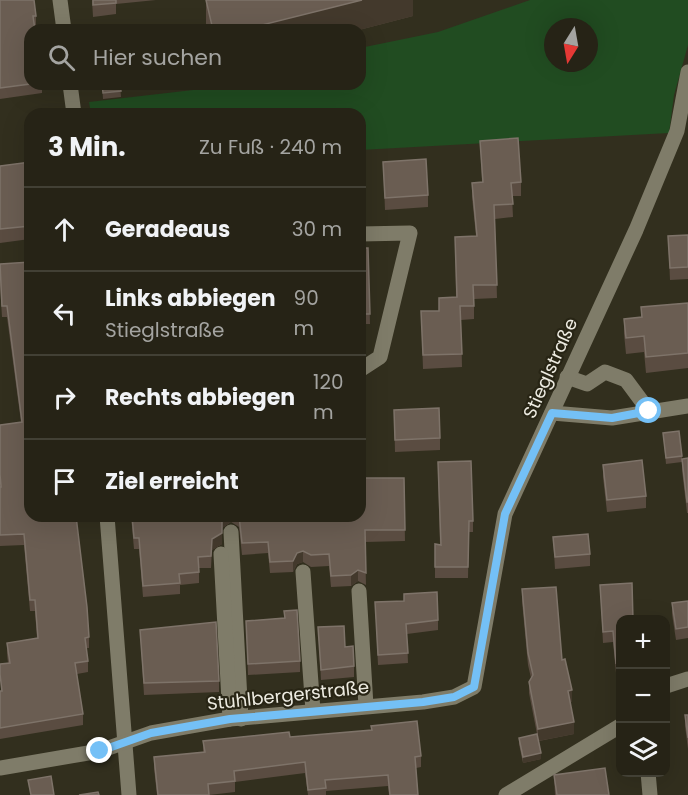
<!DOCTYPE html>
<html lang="de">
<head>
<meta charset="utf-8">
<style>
	body { margin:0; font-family:Poppins,sans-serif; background:#322f23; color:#f1f3f6 }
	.controls { position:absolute; right:18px; bottom:18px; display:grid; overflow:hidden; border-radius:12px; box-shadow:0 6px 24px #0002 }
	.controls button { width:54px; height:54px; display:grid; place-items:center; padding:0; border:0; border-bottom:2px solid #424035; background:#262316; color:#f1f3f6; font:30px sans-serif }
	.compass { position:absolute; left:544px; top:18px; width:54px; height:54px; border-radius:50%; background:#262316; box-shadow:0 6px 24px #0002; rotate:191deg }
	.stop { position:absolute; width:18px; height:18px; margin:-14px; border:4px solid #74c0f6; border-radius:50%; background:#fff }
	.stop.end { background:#74c0f6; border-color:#fff; box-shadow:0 2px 6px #0008 }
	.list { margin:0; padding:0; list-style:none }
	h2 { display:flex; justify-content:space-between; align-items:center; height:78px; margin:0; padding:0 24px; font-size:26px }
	h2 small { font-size:20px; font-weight:400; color:#a4a4a1 }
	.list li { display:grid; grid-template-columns:39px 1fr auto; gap:18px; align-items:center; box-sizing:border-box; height:84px; padding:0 24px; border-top:2px solid #424035 }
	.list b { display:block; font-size:22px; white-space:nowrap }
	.list p { margin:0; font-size:20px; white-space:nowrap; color:#a4a4a1 }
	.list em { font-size:20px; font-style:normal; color:#a4a4a1 }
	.icon { flex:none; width:33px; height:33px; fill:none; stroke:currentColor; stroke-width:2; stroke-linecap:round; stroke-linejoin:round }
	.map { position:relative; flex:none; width:688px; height:795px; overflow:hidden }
	.search { position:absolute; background:#262316; box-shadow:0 6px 24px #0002; left:24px; top:24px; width:342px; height:66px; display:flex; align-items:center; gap:15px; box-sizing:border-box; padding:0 21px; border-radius:18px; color:#a4a4a1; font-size:22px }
	.panel { position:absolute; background:#262316; box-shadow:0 6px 24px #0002; left:24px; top:108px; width:342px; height:414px; border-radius:18px }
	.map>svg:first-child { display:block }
</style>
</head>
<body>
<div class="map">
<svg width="688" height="795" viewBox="0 0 688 795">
	<rect width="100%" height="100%" fill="#322f1e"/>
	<!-- green -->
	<path fill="#214c21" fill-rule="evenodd" d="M 530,0 L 688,0 L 688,45 L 674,95 L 669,133 L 360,150 L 360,114 L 91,114 L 89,102 L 193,90 L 198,84 L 360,84 L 360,48 L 438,32 ZM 553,27 L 589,27 L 589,63 L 553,63 Z"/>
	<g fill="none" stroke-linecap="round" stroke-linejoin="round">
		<!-- minor -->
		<g stroke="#7f7c69" stroke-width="15">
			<path d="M 60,0 L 64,30"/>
			<path d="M 70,84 L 74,114"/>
			<path d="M 360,234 L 410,233 L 380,357 L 360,370"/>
			<path d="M 567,377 L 587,384 L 605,372 L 626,380 L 649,411"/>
			<path d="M 552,413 L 612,418 L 688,406"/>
			<path d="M 107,516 L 129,795"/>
			<path d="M 231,532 L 241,719"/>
			<path d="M 221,554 L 230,719"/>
			<path d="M 303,572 L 313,711"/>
			<path d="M 359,591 L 366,706"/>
			<path d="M 666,686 L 688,679"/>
			<path d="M 0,768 L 100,751 L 151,733 L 230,719 L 423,702 L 454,697 L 474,687 L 505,514 L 636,230 L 677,131 L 688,72"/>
			<path d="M 648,772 L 650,795"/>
			<path d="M 506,795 L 620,726"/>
		</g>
	</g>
	<!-- wall -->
	<g fill="#5a4c41">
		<path d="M 0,0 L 36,16 L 36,27 L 34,27 L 30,84 L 42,84 L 42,93 L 0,99 Z"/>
		<path d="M 92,0 L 156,0 L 116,4 L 116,14 L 93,17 Z"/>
		<path d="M 206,0 L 413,0 L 413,16 L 359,30 L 206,30 Z"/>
		<path d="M 102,84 L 120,84 L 121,97 L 103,99 Z"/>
		<path d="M 480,141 L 521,182 L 521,196 L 512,196 L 513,217 L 495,219 L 497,298 L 474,299 L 474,319 L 461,320 L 462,367 L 423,369 L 421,311 L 439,311 L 439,298 L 456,297 L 455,237 L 476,236 L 472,197 L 472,183 L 482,182 Z"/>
		<path d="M 30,162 L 30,239 L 0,243 L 0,166 Z"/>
		<path d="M 383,162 L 428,195 L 428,207 L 385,210 Z"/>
		<path d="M 688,235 L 688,279 L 670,280 L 668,236 Z"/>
		<path d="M 360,248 L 368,248 L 370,324 L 360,324 Z"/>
		<path d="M 0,264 L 89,637 L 89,648 L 86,648 L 88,661 L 88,672 L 77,674 L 83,714 L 83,725 L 0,739 L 0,691 L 1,691 L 0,664 L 8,663 L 7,654 L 7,643 L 37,638 L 35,611 L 30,611 L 24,545 L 0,546 L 0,425 L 21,422 L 7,317 L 2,317 L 0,285 Z"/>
		<path d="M 688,303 L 688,368 L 646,373 L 644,352 L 626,354 L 624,334 L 624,319 L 641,317 L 641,307 Z"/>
		<path d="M 394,410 L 440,438 L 440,450 L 395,452 Z"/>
		<path d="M 663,433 L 682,456 L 682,462 L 666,464 Z"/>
		<path d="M 688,458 L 688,513 L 687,513 L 682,470 L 682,459 Z"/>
		<path d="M 603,465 L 646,496 L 646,508 L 607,512 L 603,477 Z"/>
		<path d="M 438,473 L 473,521 L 473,532 L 469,532 L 468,578 L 435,578 L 435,544 L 440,545 Z"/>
		<path d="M 404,478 L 405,541 L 365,542 L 366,585 L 358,581 L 351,586 L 331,587 L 329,566 L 311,567 L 303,562 L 297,564 L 293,572 L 270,573 L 268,553 L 242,555 L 239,527 L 231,522 L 222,528 L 222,544 L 212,550 L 211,568 L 199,568 L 199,583 L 180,585 L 180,594 L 143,597 L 139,549 L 134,549 L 131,516 L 360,516 Z"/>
		<path d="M 553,537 L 590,554 L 590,566 L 555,569 Z"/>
		<path d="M 600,585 L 621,620 L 621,673 L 616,673 L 613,642 L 603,643 Z"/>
		<path d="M 522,589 L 562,660 L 572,702 L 570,702 L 574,734 L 539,741 L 541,759 L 523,763 L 519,744 L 519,738 L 537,734 L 529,693 L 529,682 L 531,678 L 528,665 L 522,601 Z"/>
		<path d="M 404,601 L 438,620 L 438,630 L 407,634 L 408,663 L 378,665 L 375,602 Z"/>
		<path d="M 688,601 L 688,638 L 676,640 L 672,614 L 672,603 Z"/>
		<path d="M 284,611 L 300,661 L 300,672 L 248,675 L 246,621 L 284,618 Z"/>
		<path d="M 318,627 L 345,647 L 354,666 L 354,677 L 321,680 Z"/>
		<path d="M 140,630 L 219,681 L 219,692 L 144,695 Z"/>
		<path d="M 685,715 L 688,715 L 688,749 L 685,726 Z"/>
		<path d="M 290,737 L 421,756 L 421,767 L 416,768 L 418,795 L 389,795 L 388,786 L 326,791 L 326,795 L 308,795 L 305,773 L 235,782 L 235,792 L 209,795 L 157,795 L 154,768 L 154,757 L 203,752 L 203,741 Z"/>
		<path d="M 554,775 L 609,795 L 555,795 Z"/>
	</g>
	<!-- shaded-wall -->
	<g fill="#43392c">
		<path d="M 362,0 L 413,0 L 413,16 L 359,30 L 242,30 Z"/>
		<path d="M 223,516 L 231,516 L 231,522 L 222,528 L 222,517 Z"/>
		<path d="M 222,533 L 222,544 L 212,550 L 211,568 L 212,539 Z"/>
		<path d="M 303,551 L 303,562 L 297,564 L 293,572 L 293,561 L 297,553 Z"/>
		<path d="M 358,570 L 358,581 L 351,586 L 351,575 Z"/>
		<path d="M 572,690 L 572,702 L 568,703 L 568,691 Z"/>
		<path d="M 574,722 L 574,734 L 538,741 L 538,729 Z"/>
		<path d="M 541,753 L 541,759 L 523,763 L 523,757 Z"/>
	</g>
	<!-- building -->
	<g fill="#6a5d52" stroke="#7e7369" stroke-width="1.5">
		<path d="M 0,0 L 34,0 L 36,16 L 33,16 L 35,30 L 30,30 L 30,84 L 0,88 Z"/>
		<path d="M 93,0 L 116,0 L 116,3 L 93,5 Z"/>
		<path d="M 206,0 L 362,0 L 242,30 L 213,30 Z"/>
		<path d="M 102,84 L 120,84 L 121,91 L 103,93 Z"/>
		<path d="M 518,138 L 521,182 L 511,183 L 513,204 L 494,205 L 497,285 L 473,285 L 474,306 L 460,306 L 462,354 L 423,355 L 421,311 L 439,311 L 439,298 L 457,297 L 455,237 L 477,236 L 472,183 L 483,182 L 480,141 Z"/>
		<path d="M 426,159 L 428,195 L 385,198 L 383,162 Z"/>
		<path d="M 30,162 L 30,226 L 0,229 L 0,166 Z"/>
		<path d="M 688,235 L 688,267 L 670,268 L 668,236 Z"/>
		<path d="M 360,248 L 368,248 L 370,314 L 360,314 Z"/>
		<path d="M 30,262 L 30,516 L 76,516 L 87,607 L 89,637 L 85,638 L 88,661 L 75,663 L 83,714 L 0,728 L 0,691 L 2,691 L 0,674 L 0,664 L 10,663 L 7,643 L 38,638 L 35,600 L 30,600 L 24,534 L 0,535 L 0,487 L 1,487 L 0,474 L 0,425 L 22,422 L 7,306 L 2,306 L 0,264 Z"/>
		<path d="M 688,303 L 688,353 L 646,357 L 644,336 L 626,338 L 624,319 L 642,317 L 641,307 Z"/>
		<path d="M 439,408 L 440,438 L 395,440 L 394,410 Z"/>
		<path d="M 679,431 L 682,456 L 666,458 L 663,433 Z"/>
		<path d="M 688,458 L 688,502 L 687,502 L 682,459 Z"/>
		<path d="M 642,460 L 646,496 L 607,500 L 603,465 Z"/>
		<path d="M 471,461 L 473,521 L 469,521 L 468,567 L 435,567 L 435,544 L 441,545 L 438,462 Z"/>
		<path d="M 360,478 L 404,478 L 405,530 L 365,530 L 366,573 L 358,570 L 351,575 L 331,576 L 329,554 L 311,555 L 303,551 L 297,553 L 293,561 L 270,562 L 268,542 L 242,543 L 239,516 L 360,516 Z"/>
		<path d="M 132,516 L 223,516 L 222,517 L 222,533 L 212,539 L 211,556 L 198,557 L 199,572 L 179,574 L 180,583 L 143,586 L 139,538 L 134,538 Z"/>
		<path d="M 588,534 L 590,554 L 555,557 L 553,537 Z"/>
		<path d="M 632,583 L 633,620 L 621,620 L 621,662 L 616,663 L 613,631 L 603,632 L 600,585 Z"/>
		<path d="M 556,587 L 562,660 L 565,659 L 572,690 L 568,691 L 574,722 L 538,729 L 529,682 L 533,675 L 528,653 L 522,589 Z"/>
		<path d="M 437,592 L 438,620 L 406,624 L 408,653 L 378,655 L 375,602 L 404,601 L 404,594 Z"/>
		<path d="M 688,601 L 688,627 L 676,629 L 672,603 Z"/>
		<path d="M 297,610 L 300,661 L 248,664 L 246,621 L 285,618 L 284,611 Z"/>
		<path d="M 216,622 L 219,681 L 144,683 L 140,630 Z"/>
		<path d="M 344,626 L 345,647 L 353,646 L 354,666 L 321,670 L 318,627 Z"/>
		<path d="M 685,715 L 688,715 L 688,738 Z"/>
		<path d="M 417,721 L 421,756 L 415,757 L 418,795 L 390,795 L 388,775 L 325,780 L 326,788 L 308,790 L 305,762 L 234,771 L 235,781 L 208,784 L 209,795 L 158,795 L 154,757 L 205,752 L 203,741 L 289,732 L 290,737 L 372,730 L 371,726 Z"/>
		<path d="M 537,734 L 541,753 L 523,757 L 519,738 Z"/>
		<path d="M 605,768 L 609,795 L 557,795 L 554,775 Z"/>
		<path d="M 51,776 L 54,795 L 31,795 L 28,780 Z"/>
		<path d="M 98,792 L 99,795 L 79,795 Z"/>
	</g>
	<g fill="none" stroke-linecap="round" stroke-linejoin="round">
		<!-- route -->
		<path stroke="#74c0f6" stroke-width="8" d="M 100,751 L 151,733 L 230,719 L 423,702 L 454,697 L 474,687 L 505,514 L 552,413 L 612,418 L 649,411"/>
	</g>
	<g text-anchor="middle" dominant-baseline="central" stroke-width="4.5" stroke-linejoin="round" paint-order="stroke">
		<!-- street labels -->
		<g font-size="18" fill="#edebe1" stroke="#282515">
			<text transform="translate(550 368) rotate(-66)">Stieglstraße</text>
			<text transform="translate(288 695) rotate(-6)">Stuhlbergerstraße</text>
		</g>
	</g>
</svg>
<div class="controls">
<button>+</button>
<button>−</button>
<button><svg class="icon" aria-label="layers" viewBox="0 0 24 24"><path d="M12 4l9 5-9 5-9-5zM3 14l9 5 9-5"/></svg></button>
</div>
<svg class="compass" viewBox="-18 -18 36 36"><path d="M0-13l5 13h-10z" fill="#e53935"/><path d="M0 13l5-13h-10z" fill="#a4a4a1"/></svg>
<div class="stop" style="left:649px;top:411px"></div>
<div class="stop end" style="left:100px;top:751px"></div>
<div class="search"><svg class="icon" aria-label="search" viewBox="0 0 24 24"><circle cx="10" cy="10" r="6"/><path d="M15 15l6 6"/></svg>Hier suchen</div>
<section class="panel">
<h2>3 Min.<small>Zu Fuß · 240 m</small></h2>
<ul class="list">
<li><svg class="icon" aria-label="ahead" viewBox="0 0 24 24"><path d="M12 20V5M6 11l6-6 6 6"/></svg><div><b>Geradeaus</b></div><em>30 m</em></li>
<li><svg class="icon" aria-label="left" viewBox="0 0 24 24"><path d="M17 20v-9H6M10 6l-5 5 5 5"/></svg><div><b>Links abbiegen</b><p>Stieglstraße</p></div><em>90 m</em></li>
<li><svg class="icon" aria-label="right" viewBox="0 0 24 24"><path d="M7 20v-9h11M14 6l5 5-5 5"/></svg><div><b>Rechts abbiegen</b></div><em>120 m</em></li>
<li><svg class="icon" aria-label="arrive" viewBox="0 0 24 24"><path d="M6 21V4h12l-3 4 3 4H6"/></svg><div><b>Ziel erreicht</b></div></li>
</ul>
</section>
</div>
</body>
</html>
